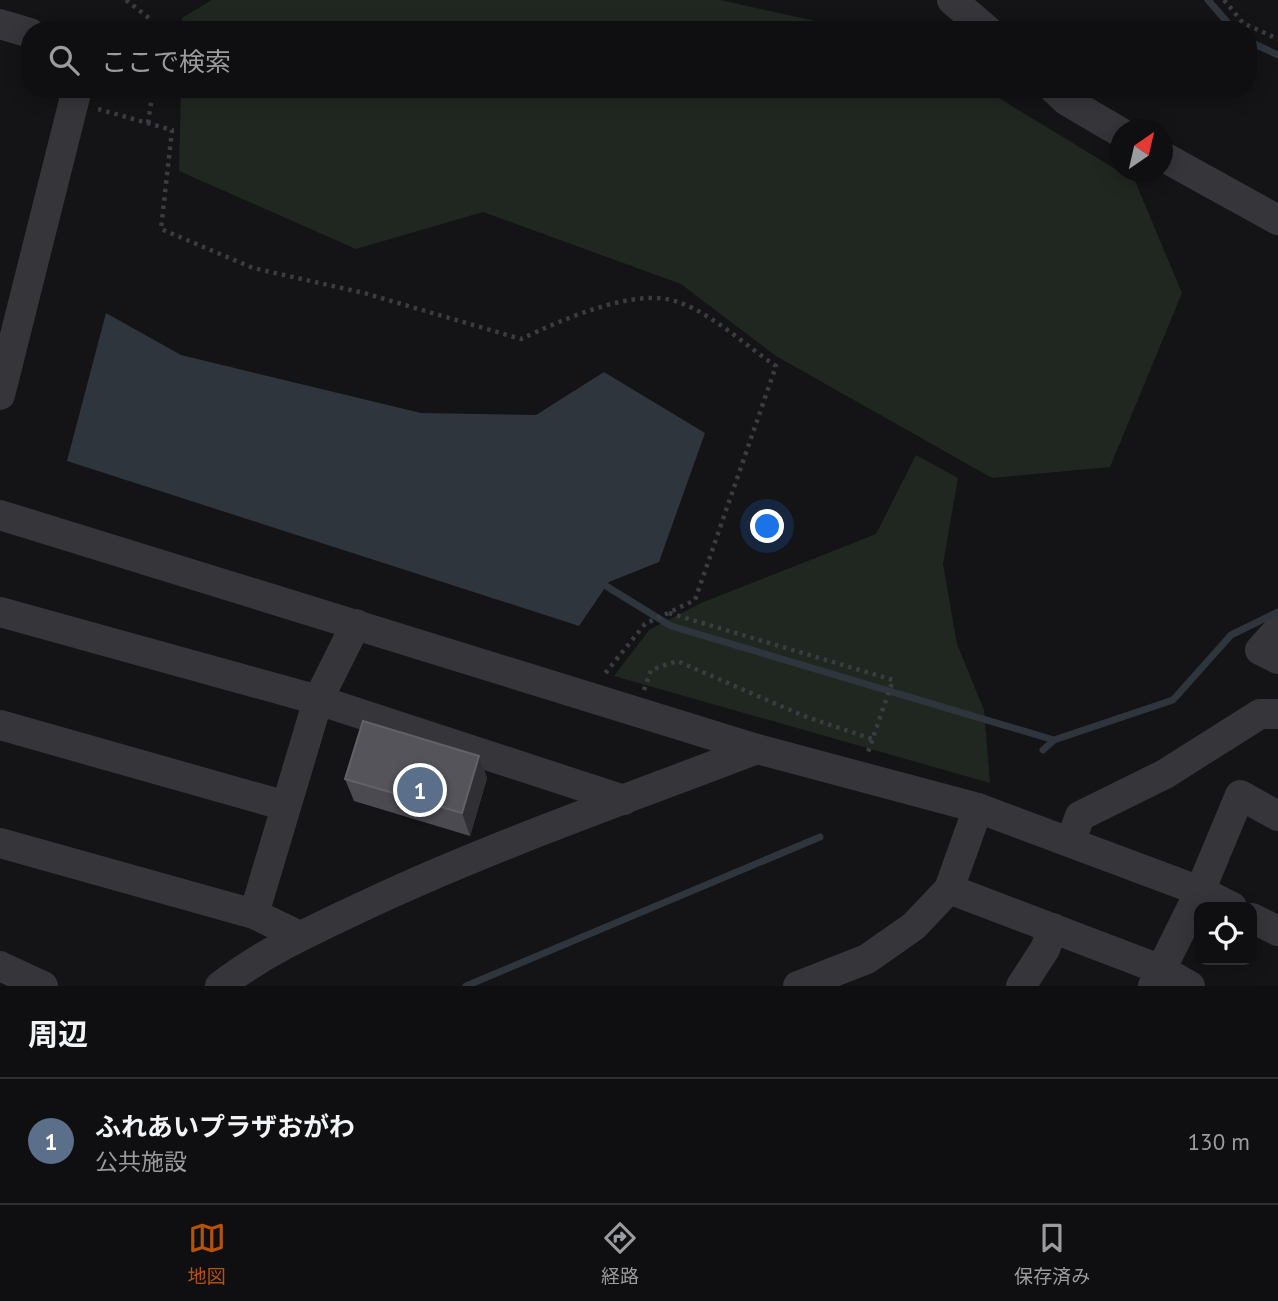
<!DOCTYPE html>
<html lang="ja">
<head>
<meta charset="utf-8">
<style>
	body { margin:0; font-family:"PT Sans","Noto Sans JP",sans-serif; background:#1d1c1e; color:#f1f3f6 }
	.controls { position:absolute; right:21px; bottom:21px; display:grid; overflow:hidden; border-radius:14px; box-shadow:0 4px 18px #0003 }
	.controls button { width:63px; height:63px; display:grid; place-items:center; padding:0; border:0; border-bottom:2px solid #2f2e30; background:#0f0e10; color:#f1f3f6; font:35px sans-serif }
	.compass { position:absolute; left:1110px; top:119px; width:63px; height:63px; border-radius:50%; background:#0f0e10; box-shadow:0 4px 18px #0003; rotate:34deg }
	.you { position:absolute; left:768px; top:527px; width:24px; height:24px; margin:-18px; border:5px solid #fff; border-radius:50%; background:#1a73e8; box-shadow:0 0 0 10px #1a73e833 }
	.badge { display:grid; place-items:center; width:46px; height:46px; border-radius:50%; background:#b45309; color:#fff; font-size:23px; font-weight:700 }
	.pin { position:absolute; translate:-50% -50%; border:4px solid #fff; box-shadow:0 2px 7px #0006 }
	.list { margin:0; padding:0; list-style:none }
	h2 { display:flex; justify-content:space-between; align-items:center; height:91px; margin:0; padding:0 28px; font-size:30px }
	h2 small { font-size:23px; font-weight:400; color:#9b9c9f }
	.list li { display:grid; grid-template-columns:46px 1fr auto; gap:21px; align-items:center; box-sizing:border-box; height:126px; padding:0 28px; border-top:2px solid #2f2e30 }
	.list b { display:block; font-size:26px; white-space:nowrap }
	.list p { margin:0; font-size:23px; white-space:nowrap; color:#9b9c9f }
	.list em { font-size:23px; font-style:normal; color:#9b9c9f }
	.icon { flex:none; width:38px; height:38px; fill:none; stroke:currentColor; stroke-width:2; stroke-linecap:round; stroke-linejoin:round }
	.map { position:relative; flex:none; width:1278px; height:986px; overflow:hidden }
	.search { position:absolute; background:#0f0e10; box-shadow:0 4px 18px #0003; left:21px; right:21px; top:21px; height:77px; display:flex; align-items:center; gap:18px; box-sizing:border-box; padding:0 24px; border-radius:28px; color:#9b9c9f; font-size:26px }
	.sheet { height:217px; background:#0f0e10 }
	nav { display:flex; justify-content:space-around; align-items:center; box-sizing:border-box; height:98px; border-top:2px solid #2f2e30; background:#0f0e10; font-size:19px; color:#9b9c9f }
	nav a { display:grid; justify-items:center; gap:4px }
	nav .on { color:#b45309 }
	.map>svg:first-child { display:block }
</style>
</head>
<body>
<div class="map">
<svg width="1278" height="986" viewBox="0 0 1278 986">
	<rect width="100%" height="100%" fill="#141315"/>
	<!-- green -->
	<g fill="#202721">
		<path d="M 212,0 L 720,0 L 856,30 L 182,30 L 182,18 Z"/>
		<path d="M 181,89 L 984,89 L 1135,181 L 1182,293 L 1110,467 L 992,478 L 776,356 L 681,284 L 483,212 L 356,249 L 179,171 Z"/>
		<path d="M 916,455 L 958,478 L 943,564 L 957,644 L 984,710 L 990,783 L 614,676 L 649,630 L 701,603 L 876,534 Z"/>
	</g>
	<!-- water -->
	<path fill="#2e353d" d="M 106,313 L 181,355 L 421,413 L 536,415 L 604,372 L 705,433 L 659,562 L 609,582 L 579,626 L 67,461 Z"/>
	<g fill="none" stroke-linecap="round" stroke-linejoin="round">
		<!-- stream -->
		<g stroke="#2e353d" stroke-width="7">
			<path d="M 1208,0 L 1234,30"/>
			<path d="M 1248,41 L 1278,55"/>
			<path d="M 598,581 L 671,626 L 1054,740"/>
			<path d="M 1043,750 L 1054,740 L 1173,700 L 1231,635 L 1278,612"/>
			<path d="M 466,986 L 820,837"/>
		</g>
		<!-- path -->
		<g stroke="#3b3c41" stroke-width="4.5" stroke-dasharray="3.5 5" stroke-linecap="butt">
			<path d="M 126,0 L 149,18 L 154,30"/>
			<path d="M 1224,0 L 1243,23 L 1278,39"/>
			<path d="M 98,109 L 172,130 L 161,229 L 253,268 L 364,293 L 521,339 C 562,320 637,285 681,303 C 715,316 746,346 776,366 L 695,600 L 645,624 L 603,676"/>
			<path d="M 148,123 L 153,89"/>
			<path d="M 669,613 L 893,680 L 867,755"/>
			<path d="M 644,690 L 651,670 L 677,661 L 804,716 L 872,739"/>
		</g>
		<!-- minor -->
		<g stroke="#35353a" stroke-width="30">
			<path d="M 952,0 L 987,30"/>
			<path d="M 0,24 L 30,33"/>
			<path d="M 1054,89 L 1067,101 L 1120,132"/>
			<path d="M 1162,156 L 1278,220"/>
			<path d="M 0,395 L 77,89"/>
			<path d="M 0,515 L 757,749 L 978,808 L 1200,891 L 1232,907"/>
			<path d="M 0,612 L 318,700 L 624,800"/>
			<path d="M 1278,630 L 1260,650 L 1278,659"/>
			<path d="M 0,725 L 286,806"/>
			<path d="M 1071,840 L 1080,816 L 1165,774 L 1260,714 L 1278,714"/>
			<path d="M 0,843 L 254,914 L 300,936"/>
			<path d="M 949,889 L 1162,970 L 1190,986"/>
			<path d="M 254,914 L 318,700 L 356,624"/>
			<path d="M 1252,918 L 1278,931"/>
			<path d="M 0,966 L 43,986"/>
			<path d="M 220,986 C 265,951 317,928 368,904 C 494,845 627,799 757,749"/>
			<path d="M 798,986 L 867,959 L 914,926 L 949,889 L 978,808"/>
			<path d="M 1021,986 L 1045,949 L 1053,928"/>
			<path d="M 1153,986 L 1200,891 L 1240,795 L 1278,816"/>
		</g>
	</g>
	<!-- wall -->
	<path fill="#4a4a50" d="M 479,756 L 487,778 L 470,836 L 354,801 L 345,779 Z"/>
	<!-- shaded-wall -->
	<path fill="#303034" d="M 479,756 L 487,778 L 470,836 L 462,813 Z"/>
	<!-- building -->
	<path fill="#54545a" stroke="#616268" stroke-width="2" d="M 363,721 L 479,756 L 462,813 L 345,779 Z"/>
</svg>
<div class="controls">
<button><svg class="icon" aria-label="locate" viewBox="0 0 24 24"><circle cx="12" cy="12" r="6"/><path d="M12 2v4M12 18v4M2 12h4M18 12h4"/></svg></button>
</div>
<svg class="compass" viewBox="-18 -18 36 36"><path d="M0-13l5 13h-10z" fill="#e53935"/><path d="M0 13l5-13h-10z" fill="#9b9c9f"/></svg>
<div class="you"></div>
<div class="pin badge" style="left:420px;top:790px;background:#5c6f8a">1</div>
<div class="search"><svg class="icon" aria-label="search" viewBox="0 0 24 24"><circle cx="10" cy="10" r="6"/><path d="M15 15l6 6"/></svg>ここで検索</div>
</div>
<section class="sheet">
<h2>周辺<small></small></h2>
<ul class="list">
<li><span class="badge" style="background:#5c6f8a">1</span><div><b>ふれあいプラザおがわ</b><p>公共施設</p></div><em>130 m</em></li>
</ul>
</section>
<nav>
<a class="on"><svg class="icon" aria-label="map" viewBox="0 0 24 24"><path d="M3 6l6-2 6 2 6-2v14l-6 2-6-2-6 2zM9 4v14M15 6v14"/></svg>地図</a>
<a><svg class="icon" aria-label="directions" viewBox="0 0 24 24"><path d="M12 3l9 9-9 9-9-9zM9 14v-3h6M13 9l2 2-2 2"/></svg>経路</a>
<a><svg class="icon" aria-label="saved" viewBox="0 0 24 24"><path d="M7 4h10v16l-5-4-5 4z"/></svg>保存済み</a>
</nav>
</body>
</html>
